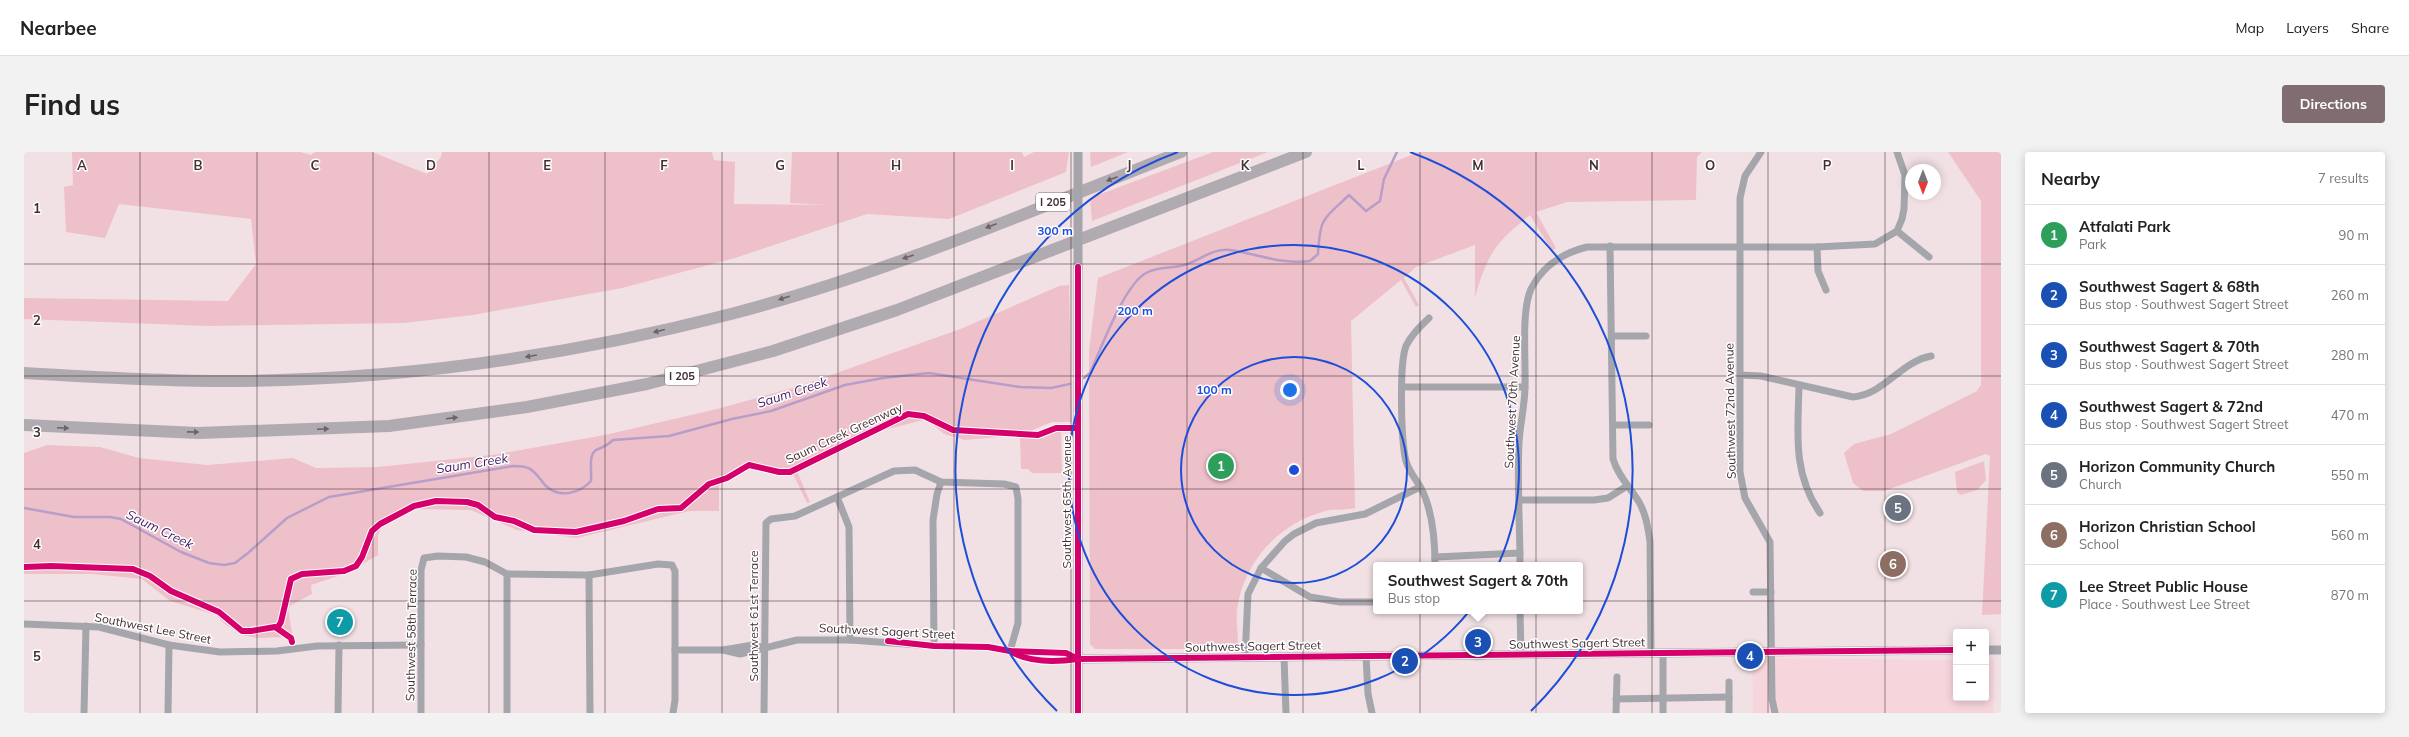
<!DOCTYPE html>
<html lang="en">
<head>
<meta charset="utf-8">
<style>
	body { margin:0; font-family:Mulish,sans-serif; background:#f2f2f2; color:#222 }
	.controls { position:absolute; right:12px; bottom:12px; display:grid; overflow:hidden; border-radius:4px; box-shadow:0 2px 10px #0003 }
	.controls button { width:36px; height:36px; display:grid; place-items:center; padding:0; border:0; border-bottom:1px solid #e0e0e0; background:#fff; color:#222; font:20px sans-serif }
	.compass { position:absolute; left:1881px; top:12px; width:36px; height:36px; border-radius:50%; background:#fff; box-shadow:0 2px 10px #0003; rotate:180deg }
	.you { position:absolute; left:1266px; top:238px; width:14px; height:14px; margin:-10px; border:3px solid #fff; border-radius:50%; background:#1a73e8; box-shadow:0 0 0 6px #1a73e833 }
	.badge { display:grid; place-items:center; width:26px; height:26px; border-radius:50%; background:#806d71; color:#fff; font-size:13px; font-weight:700 }
	.pin { position:absolute; translate:-50% -50%; border:2px solid #fff; box-shadow:0 1px 4px #0006 }
	.popup { position:absolute; left:1349px; top:410px; width:210px; height:52px; box-sizing:border-box; display:grid; place-content:center; border-radius:4px; background:#fff; filter:drop-shadow(0 1px 3px #0005); font-size:13px; white-space:nowrap; color:#767676 }
	.popup b { font-size:15px; color:#222 }
	.popup::after { content:''; position:absolute; left:50%; top:100%; margin-left:-8px; border:8px solid transparent; border-top-color:#fff }
	.list { margin:0; padding:0; list-style:none }
	h2 { display:flex; justify-content:space-between; align-items:center; height:52px; margin:0; padding:0 16px; font-size:17px }
	h2 small { font-size:13px; font-weight:400; color:#767676 }
	.list li { display:grid; grid-template-columns:26px 1fr auto; gap:12px; align-items:center; box-sizing:border-box; height:60px; padding:0 16px; border-top:1px solid #e0e0e0 }
	.list b { display:block; font-size:15px; white-space:nowrap }
	.list p { margin:0; font-size:13px; white-space:nowrap; color:#767676 }
	.list em { font-size:13px; font-style:normal; color:#767676 }
	.map { position:relative; flex:none; width:1977px; height:561px; overflow:hidden; border-radius:4px }
	header { display:flex; align-items:center; gap:24px; box-sizing:border-box; height:56px; padding:0 20px; background:#fff; border-bottom:1px solid #e0e0e0 }
	header strong { font-size:19px }
	nav { display:flex; gap:22px; margin-inline-start:auto; font-size:14px }
	.intro { display:flex; align-items:center; justify-content:space-between; box-sizing:border-box; height:96px; padding:0 24px }
	h1 { margin:0; font-size:28px }
	.button { padding:10px 18px; border-radius:4px; background:#806d71; color:#fff; font-size:14px; font-weight:700 }
	main { display:flex; gap:24px; padding:0 24px }
	aside { flex:1; background:#fff; border-radius:4px; box-shadow:0 2px 10px #0003 }
	.map>svg:first-child { display:block }
</style>
</head>
<body>
<header>
<strong>Nearbee</strong>
<nav><a>Map</a><a>Layers</a><a>Share</a></nav>
</header>
<div class="intro"><h1>Find us</h1><a class="button">Directions</a></div>
<main>
<div class="map">
<svg width="1977" height="561" viewBox="0 0 1977 561">
	<rect width="100%" height="100%" fill="#f2e1e4"/>
	<!-- built -->
	<path fill="#f7d5dc" d="M 1728,506 L 1932,508 L 1932,546 L 1962,546 L 1962,508 L 1970,508 L 1969,561 L 1729,561 Z"/>
	<!-- green -->
	<g fill="#eec0ca">
		<path d="M 48,0 L 276,0 L 287,3 L 291,0 L 348,0 L 403,22 L 417,5 L 418,0 L 688,0 L 690,8 L 711,10 L 710,52 L 803,53 L 766,51 L 768,0 L 998,0 L 1000,5 L 1010,0 L 1045,0 L 1042,20 L 925,67 L 843,62 L 711,106 L 598,136 L 449,163 L 380,171 L 184,174 L 0,167 L 0,146 L 204,149 L 232,112 L 227,67 L 95,52 L 81,86 L 42,80 L 40,35 L 49,33 Z"/>
		<path d="M 1066,0 L 1104,0 L 1067,15 Z"/>
		<path d="M 1189,0 L 1244,0 L 1068,69 L 1066,46 Z"/>
		<path d="M 1395,0 L 1678,0 L 1673,5 L 1672,48 L 1543,50 L 1512,60 L 1532,96 L 1528,99 L 1506,63 C 1471,91 1464,101 1451,145 L 1451,93 L 1392,115 L 1380,126 L 1395,153 L 1392,155 L 1377,128 L 1327,169 L 1331,356 C 1319,359 1309,356 1298,360 C 1253,373 1219,412 1213,458 C 1212,470 1214,480 1214,491 L 1209,497 L 1071,497 L 1066,492 L 1065,198 L 1074,126 Z"/>
		<path d="M 1924,0 L 1977,0 L 1977,462 L 1958,463 L 1966,304 L 1962,302 L 1860,339 L 1839,339 L 1829,331 L 1820,301 L 1830,292 L 1867,282 L 1953,239 L 1957,233 L 1957,49 Z"/>
		<path d="M 1045,133 L 1048,270 L 1028,270 L 996,283 L 941,288 L 920,282 L 903,267 L 856,279 L 791,309 L 773,319 L 786,350 L 783,351 L 769,322 L 746,322 L 725,316 L 701,330 L 695,331 L 695,359 L 665,359 L 553,386 L 493,378 L 447,358 L 389,357 L 357,376 L 354,383 L 354,403 L 323,421 L 287,433 L 288,442 L 264,455 L 269,488 L 263,489 L 262,485 L 233,486 L 218,483 L 201,472 L 192,463 L 146,449 L 118,427 L 68,422 L 0,422 L 0,301 L 23,293 L 76,295 L 115,306 L 183,313 L 269,306 L 292,316 L 354,315 L 468,303 L 581,283 L 693,257 L 776,234 L 939,176 L 1035,134 Z"/>
		<path d="M 1037,279 L 1038,321 L 1008,321 L 1004,317 L 997,317 L 996,286 L 1019,286 L 1031,280 Z"/>
		<path d="M 1960,309 L 1962,328 L 1953,338 L 1937,343 L 1933,340 L 1931,320 Z"/>
	</g>
	<g fill="none" stroke-linecap="round" stroke-linejoin="round">
		<!-- stream -->
		<g stroke="#b69ec9" stroke-width="2.5">
			<path d="M 1060,226 L 1066,221 C 1077,197 1100,133 1122,121 C 1135,114 1147,117 1160,113 C 1177,108 1188,96 1206,98 C 1234,102 1258,113 1286,109 L 1294,102 C 1296,65 1299,68 1325,43 L 1342,59 L 1356,49 L 1360,27 L 1373,0"/>
			<path d="M 0,356 L 50,365 L 86,365 L 97,367 L 157,400 L 185,411 L 200,413 L 211,411 L 224,401 L 263,366 L 305,345 L 489,314 C 493,314 500,314 504,316 C 511,318 517,329 522,334 C 536,347 556,341 567,329 C 568,320 564,303 572,298 C 579,295 583,294 589,288 L 645,284 L 708,267 L 747,259 L 821,233 L 859,226 L 905,221 L 996,235 L 1027,236 L 1046,232"/>
		</g>
		<!-- minor -->
		<g stroke="#a4a6ac" stroke-width="7">
			<path d="M 1737,0 L 1721,24 L 1716,46 L 1716,320 L 1721,346 L 1746,390 L 1748,547 L 1751,561"/>
			<path d="M 1873,79 L 1905,105"/>
			<path d="M 1586,94 L 1589,307 C 1594,324 1606,335 1615,350 C 1622,362 1624,376 1626,389 L 1627,501"/>
			<path d="M 1793,95 L 1794,119 L 1802,138"/>
			<path d="M 1405,166 C 1396,175 1387,183 1382,194 C 1375,212 1377,290 1382,309 C 1385,320 1392,327 1397,336 C 1409,359 1411,388 1411,413"/>
			<path d="M 1588,184 L 1622,184"/>
			<path d="M 1716,223 L 1737,224 L 1829,245 C 1861,242 1876,210 1907,204"/>
			<path d="M 1775,234 C 1774,280 1768,320 1796,361"/>
			<path d="M 1379,235 L 1501,235"/>
			<path d="M 1589,273 L 1625,273"/>
			<path d="M 813,345 L 825,375 L 826,488"/>
			<path d="M 1496,348 L 1570,348 L 1584,346 L 1603,334"/>
			<path d="M 1411,405 L 1496,401"/>
			<path d="M 1496,413 C 1496,373 1493,332 1495,291 C 1496,272 1501,253 1501,234 C 1502,208 1497,159 1507,137 C 1519,113 1539,101 1563,95 L 1793,95 L 1851,92 L 1873,79 L 1878,67 L 1880,57 L 1881,23 L 1873,0"/>
			<path d="M 1237,416 L 1286,445 L 1316,450 L 1352,450"/>
			<path d="M 565,423 L 566,561"/>
			<path d="M 1729,440 L 1747,440"/>
			<path d="M 1496,459 L 1497,502"/>
			<path d="M 0,472 L 75,475 L 145,493 L 196,500 L 253,499 L 293,494 L 397,493"/>
			<path d="M 910,494 L 909,368 L 913,342 L 917,330"/>
			<path d="M 651,498 L 699,498 L 729,493 L 740,496"/>
			<path d="M 699,498 L 716,502 L 773,488 L 826,488 L 910,494 L 964,495 L 986,499 L 1042,501 L 1054,507"/>
			<path d="M 987,499 C 1005,511 1033,510 1054,507"/>
			<path d="M 1342,504 L 1344,542 L 1348,561"/>
			<path d="M 1260,505 L 1262,561"/>
			<path d="M 1221,506 L 1224,442 L 1237,416 L 1261,389 L 1270,382 L 1292,371 L 1341,362 L 1396,335"/>
			<path d="M 1592,547 L 1705,545"/>
			<path d="M 60,561 L 62,474"/>
			<path d="M 144,561 L 145,493"/>
			<path d="M 314,561 L 315,493"/>
			<path d="M 397,561 L 397,418 L 400,406 L 414,404 L 442,405 L 461,410 L 483,422 L 565,423 L 634,412 L 648,413 L 651,419 L 651,548 L 649,561"/>
			<path d="M 483,561 L 483,422"/>
			<path d="M 740,561 L 742,371 L 747,367 L 771,364 L 870,319 L 891,318 L 917,330 L 980,332 L 992,335 L 994,347 L 994,471 L 986,499"/>
			<path d="M 1592,561 L 1593,525"/>
			<path d="M 1639,561 L 1639,501"/>
			<path d="M 1705,561 L 1705,530"/>
		</g>
		<!-- secondary -->
		<g stroke="#a6a5ab" stroke-width="9">
			<path d="M 1054,115 L 1054,561"/>
			<path d="M 1962,498 L 1977,498"/>
			<path d="M 1054,507 L 1932,498"/>
		</g>
		<!-- motorway -->
		<g stroke="#b0abb1" stroke-width="12">
			<path d="M 0,221 C 66,225 132,229 197,229 C 369,229 540,205 707,162 C 861,122 1009,58 1157,0"/>
			<path d="M 0,273 L 174,281 L 365,274 L 503,255 L 623,232 L 749,199 L 873,158 L 1282,0"/>
		</g>
		<!-- secondary-bridge -->
		<path stroke="#a6a5ab" stroke-width="9" d="M 1054,0 L 1054,115"/>
		<!-- cycleway casing -->
		<g stroke="#fff" stroke-width="8">
			<g id="cycleway">
				<path d="M 1054,115 L 1054,561"/>
				<path d="M 0,415 L 27,414 L 109,417 L 126,424 L 147,439 L 195,460 L 218,479 L 227,479 L 251,475 L 267,486 L 268,490"/>
				<path d="M 254,475 L 257,470 L 267,427 L 278,422 L 320,419 L 332,414 L 338,405 L 348,379 L 356,372 L 390,354 L 412,349 L 443,350 L 454,353 L 471,365 L 490,369 L 510,378 L 552,380 L 600,369 L 634,357 L 657,356 L 685,332 L 703,326 L 725,313 L 755,320 L 766,320 L 884,262 L 900,264 L 929,278 L 1014,283 L 1032,276 L 1053,276"/>
				<path d="M 864,489 L 910,494 L 964,495 L 986,499 L 1042,501 L 1054,507"/>
				<path d="M 986,499 C 1005,511 1033,510 1054,507 L 1932,498"/>
			</g>
		</g>
		<!-- cycleway -->
		<use href="#cycleway" stroke="#d6006c" stroke-width="6"/>
	</g>
	<!-- one-way arrows -->
	<defs><path id="oneway-solid" d="M-6-.8H1V-3.2L6.5 0L1 3.2V.8H-6Z"/></defs>
	<g fill="#6f6165">
		<use href="#oneway-solid" transform="translate(1088 27) rotate(159)"/>
		<use href="#oneway-solid" transform="translate(967 74) rotate(159)"/>
		<use href="#oneway-solid" transform="translate(884 105) rotate(161)"/>
		<use href="#oneway-solid" transform="translate(760 146) rotate(163)"/>
		<use href="#oneway-solid" transform="translate(635 179) rotate(166)"/>
		<use href="#oneway-solid" transform="translate(507 204) rotate(170)"/>
		<use href="#oneway-solid" transform="translate(428 266) rotate(-7)"/>
		<use href="#oneway-solid" transform="translate(39 276) rotate(3)"/>
		<use href="#oneway-solid" transform="translate(299 277) rotate(-3)"/>
		<use href="#oneway-solid" transform="translate(169 280) rotate(1)"/>
	</g>
	<!-- grid -->
	<path fill="none" stroke="#432f33" stroke-width="1" stroke-opacity="0.55" d="M 116,0 L 116,561M 233,0 L 233,561M 349,0 L 349,561M 465,0 L 465,561M 581,0 L 581,561M 698,0 L 698,561M 814,0 L 814,561M 930,0 L 930,561M 1047,0 L 1047,561M 1163,0 L 1163,561M 1279,0 L 1279,561M 1396,0 L 1396,561M 1512,0 L 1512,561M 1628,0 L 1628,561M 1744,0 L 1744,561M 1861,0 L 1861,561M 0,112 L 1977,112M 0,224 L 1977,224M 0,337 L 1977,337M 0,449 L 1977,449"/>
	<!-- distance rings -->
	<g fill="none" stroke="#1d4ed8" stroke-width="2">
		<circle cx="1270" cy="318" r="113"/>
		<circle cx="1270" cy="318" r="225"/>
		<path d="M1033 559A338 338 0 0 1 1154 0M1386 0A338 338 0 0 1 1507 559"/>
	</g>
	<g text-anchor="middle" dominant-baseline="central" stroke-width="3" stroke-linejoin="round" paint-order="stroke">
		<!-- shield labels -->
		<g fill="#fff" stroke="#7b6d70" stroke-width="1">
			<rect x="1012" y="41" width="34" height="18" rx="3"/>
			<rect x="641" y="215" width="34" height="18" rx="3"/>
		</g>
		<g font-size="11" font-weight="bold" fill="#432f33">
			<text x="1029" y="50">I 205</text>
			<text x="658" y="224">I 205</text>
		</g>
		<!-- street labels -->
		<g font-size="12" fill="#432f33" stroke="#fff">
			<text transform="translate(1488 250) rotate(-87)">Southwest 70th Avenue</text>
			<text transform="translate(1706 259) rotate(-91)">Southwest 72nd Avenue</text>
			<text transform="translate(820 281) rotate(-25)">Saum Creek Greenway</text>
			<text transform="translate(1042 350) rotate(-90)">Southwest 65th Avenue</text>
			<text transform="translate(729 464) rotate(-90)">Southwest 61st Terrace</text>
			<text transform="translate(129 476) rotate(11)">Southwest Lee Street</text>
			<text transform="translate(863 479) rotate(3)">Southwest Sagert Street</text>
			<text transform="translate(387 483) rotate(-89)">Southwest 58th Terrace</text>
			<text transform="translate(1553 491) rotate(-1)">Southwest Sagert Street</text>
			<text transform="translate(1229 494) rotate(-1)">Southwest Sagert Street</text>
		</g>
		<!-- water labels -->
		<g font-size="13" font-style="italic" fill="#431c64" stroke="#fff">
			<text transform="translate(768 240) rotate(-18)">Saum Creek</text>
			<text transform="translate(448 311) rotate(-9)">Saum Creek</text>
			<text transform="translate(136 377) rotate(26)">Saum Creek</text>
		</g>
	</g>
	<g font-size="13" text-anchor="middle" font-weight="bold" fill="#432f33" stroke="#fff" stroke-width="3" stroke-linejoin="round" paint-order="stroke">
		<text x="58" y="18">A</text>
		<text x="174" y="18">B</text>
		<text x="291" y="18">C</text>
		<text x="407" y="18">D</text>
		<text x="523" y="18">E</text>
		<text x="640" y="18">F</text>
		<text x="756" y="18">G</text>
		<text x="872" y="18">H</text>
		<text x="988" y="18">I</text>
		<text x="1105" y="18">J</text>
		<text x="1221" y="18">K</text>
		<text x="1337" y="18">L</text>
		<text x="1454" y="18">M</text>
		<text x="1570" y="18">N</text>
		<text x="1686" y="18">O</text>
		<text x="1803" y="18">P</text>
		<text x="13" y="61">1</text>
		<text x="13" y="173">2</text>
		<text x="13" y="285">3</text>
		<text x="13" y="397">4</text>
		<text x="13" y="509">5</text>
	</g>
	<circle cx="1270" cy="318" r="6" fill="#1d4ed8" stroke="#fff" stroke-width="2"/>
	<g font-size="12" text-anchor="middle" font-weight="bold" fill="#1d4ed8" stroke="#fff" stroke-width="3" stroke-linejoin="round" paint-order="stroke">
		<text x="1031" y="83">300 m</text>
		<text x="1111" y="163">200 m</text>
		<text x="1190" y="242">100 m</text>
	</g>
</svg>
<div class="controls">
<button>+</button>
<button>−</button>
</div>
<svg class="compass" viewBox="-18 -18 36 36"><path d="M0-13l5 13h-10z" fill="#e53935"/><path d="M0 13l5-13h-10z" fill="#767676"/></svg>
<div class="you"></div>
<div class="pin badge" style="left:1197px;top:314px;background:#2e9e5b">1</div>
<div class="pin badge" style="left:1381px;top:509px;background:#1a4fb4">2</div>
<div class="pin badge" style="left:1454px;top:490px;background:#1a4fb4">3</div>
<div class="popup"><b>Southwest Sagert &amp; 70th</b>Bus stop</div>
<div class="pin badge" style="left:1726px;top:504px;background:#1a4fb4">4</div>
<div class="pin badge" style="left:1874px;top:356px;background:#6b7280">5</div>
<div class="pin badge" style="left:1869px;top:412px;background:#8d6e63">6</div>
<div class="pin badge" style="left:316px;top:470px;background:#0f9aa8">7</div>
</div>
<aside>
<h2>Nearby<small>7 results</small></h2>
<ul class="list">
<li><span class="badge" style="background:#2e9e5b">1</span><div><b>Atfalati Park</b><p>Park</p></div><em>90 m</em></li>
<li><span class="badge" style="background:#1a4fb4">2</span><div><b>Southwest Sagert &amp; 68th</b><p>Bus stop · Southwest Sagert Street</p></div><em>260 m</em></li>
<li><span class="badge" style="background:#1a4fb4">3</span><div><b>Southwest Sagert &amp; 70th</b><p>Bus stop · Southwest Sagert Street</p></div><em>280 m</em></li>
<li><span class="badge" style="background:#1a4fb4">4</span><div><b>Southwest Sagert &amp; 72nd</b><p>Bus stop · Southwest Sagert Street</p></div><em>470 m</em></li>
<li><span class="badge" style="background:#6b7280">5</span><div><b>Horizon Community Church</b><p>Church</p></div><em>550 m</em></li>
<li><span class="badge" style="background:#8d6e63">6</span><div><b>Horizon Christian School</b><p>School</p></div><em>560 m</em></li>
<li><span class="badge" style="background:#0f9aa8">7</span><div><b>Lee Street Public House</b><p>Place · Southwest Lee Street</p></div><em>870 m</em></li>
</ul>
</aside>
</main>
</body>
</html>
